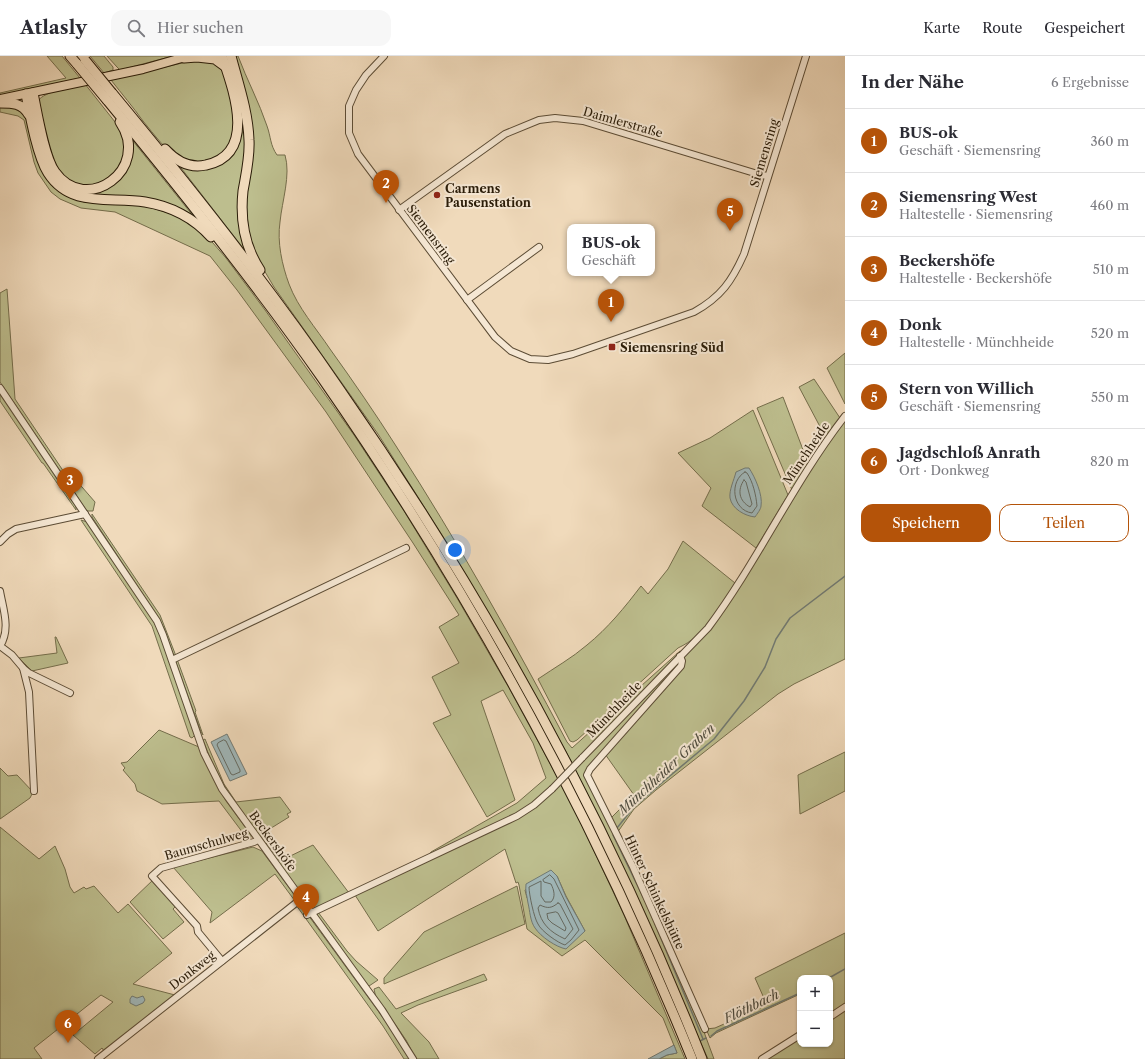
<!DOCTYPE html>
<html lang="de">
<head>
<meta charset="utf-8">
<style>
	body { margin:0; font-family:"Libre Caslon Text",serif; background:#f7f7f7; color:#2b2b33 }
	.controls { position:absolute; right:12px; bottom:12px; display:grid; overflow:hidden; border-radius:8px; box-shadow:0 1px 3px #0004 }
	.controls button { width:36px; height:36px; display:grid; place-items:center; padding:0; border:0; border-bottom:1px solid #e1e1e2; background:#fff; color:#2b2b33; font:20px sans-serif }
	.you { position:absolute; left:455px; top:494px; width:14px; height:14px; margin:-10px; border:3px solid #fff; border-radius:50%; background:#1a73e8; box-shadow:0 0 0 6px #1a73e833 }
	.badge { display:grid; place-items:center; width:26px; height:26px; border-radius:50%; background:#b45309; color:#fff; font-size:13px; font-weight:700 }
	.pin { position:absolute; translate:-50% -33px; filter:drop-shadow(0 1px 2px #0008) }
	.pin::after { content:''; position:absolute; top:21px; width:14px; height:12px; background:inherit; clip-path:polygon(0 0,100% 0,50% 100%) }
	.popup { position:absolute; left:567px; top:168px; width:88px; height:52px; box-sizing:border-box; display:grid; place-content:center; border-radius:8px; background:#fff; filter:drop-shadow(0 1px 3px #0005); font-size:13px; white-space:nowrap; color:#7c7c81 }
	.popup b { font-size:15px; color:#2b2b33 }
	.popup::after { content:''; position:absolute; left:50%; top:100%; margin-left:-8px; border:8px solid transparent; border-top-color:#fff }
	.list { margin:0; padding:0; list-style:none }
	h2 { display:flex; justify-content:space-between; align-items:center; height:52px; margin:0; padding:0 16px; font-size:17px }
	h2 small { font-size:13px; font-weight:400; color:#7c7c81 }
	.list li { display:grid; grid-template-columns:26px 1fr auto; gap:12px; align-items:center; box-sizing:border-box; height:64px; padding:0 16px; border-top:1px solid #e1e1e2 }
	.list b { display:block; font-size:15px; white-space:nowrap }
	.list p { margin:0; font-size:13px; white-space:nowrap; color:#7c7c81 }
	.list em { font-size:13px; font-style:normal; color:#7c7c81 }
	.actions { display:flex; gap:8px; padding:12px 16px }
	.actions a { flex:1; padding:9px 0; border:1px solid #b45309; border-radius:12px; text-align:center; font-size:14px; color:#b45309 }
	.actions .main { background:#b45309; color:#fff }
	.icon { flex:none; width:22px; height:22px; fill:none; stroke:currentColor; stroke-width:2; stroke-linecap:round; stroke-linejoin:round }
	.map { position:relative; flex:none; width:845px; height:1003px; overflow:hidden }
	header { display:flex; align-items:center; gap:24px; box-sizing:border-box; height:56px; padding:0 20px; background:#fff; border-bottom:1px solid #e1e1e2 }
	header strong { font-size:19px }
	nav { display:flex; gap:22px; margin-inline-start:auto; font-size:14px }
	.search { width:280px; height:36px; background:#f7f7f7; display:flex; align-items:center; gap:10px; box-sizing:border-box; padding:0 14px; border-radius:12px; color:#7c7c81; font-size:15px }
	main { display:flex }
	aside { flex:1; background:#fff }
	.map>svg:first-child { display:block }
</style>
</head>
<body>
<header>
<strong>Atlasly</strong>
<div class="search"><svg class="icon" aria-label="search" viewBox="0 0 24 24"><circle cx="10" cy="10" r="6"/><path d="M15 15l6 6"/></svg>Hier suchen</div>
<nav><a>Karte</a><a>Route</a><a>Gespeichert</a></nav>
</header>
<main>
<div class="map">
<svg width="845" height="1003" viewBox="0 0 845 1003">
	<rect width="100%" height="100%" fill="#f0dabb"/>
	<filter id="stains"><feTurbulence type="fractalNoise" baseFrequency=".005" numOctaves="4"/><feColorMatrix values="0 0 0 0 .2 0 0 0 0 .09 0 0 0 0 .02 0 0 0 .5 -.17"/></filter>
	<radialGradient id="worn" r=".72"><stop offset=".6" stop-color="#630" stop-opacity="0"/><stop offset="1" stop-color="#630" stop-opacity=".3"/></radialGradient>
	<!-- green -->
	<g fill="#bdbe8e" stroke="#746d4b" fill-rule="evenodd">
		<path d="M 47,0 L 62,0 L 80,22 L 0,40 L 0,37 L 66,22 Z"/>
		<path d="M 90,0 L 104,0 L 113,11 L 113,14 L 104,17 Z"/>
		<path d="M 107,0 L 173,0 L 120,14 L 117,11 Z"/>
		<path d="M 235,0 L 238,0 C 247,24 259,46 267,70 C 271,81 270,89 277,99 L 285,99 C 291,119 282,145 280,166 C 277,186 282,209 289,228 C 298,252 316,272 330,293 C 353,325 375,357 396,390 C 458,486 514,586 567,686 L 572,692 L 680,595 L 682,596 L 679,605 L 681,608 L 585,717 L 627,801 L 702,974 L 704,976 L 714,1003 L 708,1003 L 643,856 L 576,721 L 572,707 L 526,622 L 449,490 L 378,378 L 274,231 L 251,192 L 245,159 L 252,76 Z"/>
		<path d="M 208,3 L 221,10 C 230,39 249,87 212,103 C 203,107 191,108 182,104 C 166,96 154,78 143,65 C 133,51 122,38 111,24 L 182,7 Z"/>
		<path d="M 232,16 L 247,84 L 241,141 L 247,197 L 178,108 L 205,111 L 236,85 Z"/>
		<path d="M 85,28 L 119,71 L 123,79 L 125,99 L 116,117 L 99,128 L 79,131 L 64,122 L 52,103 L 38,45 C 44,35 73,31 85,28 Z"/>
		<path d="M 16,50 L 23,54 L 68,140 L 84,146 L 142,149 L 179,160 L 206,179 L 226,202 L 265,254 L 354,379 L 404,455 L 457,542 L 509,632 L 572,748 L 624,859 L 685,1003 L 659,1003 L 667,999 L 677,997 L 663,962 L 585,884 L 562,900 L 527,873 L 519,829 L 518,826 L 516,827 L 505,793 L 378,875 L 355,839 L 519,762 L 530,749 L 516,759 L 428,800 L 431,796 L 517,747 L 546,722 L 533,687 L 503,634 L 481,645 L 515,744 L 487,761 L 433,667 L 451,659 L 432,621 L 459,607 L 439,571 L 459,559 L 413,487 L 326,356 L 237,234 L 210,200 L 115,156 L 81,152 L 60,143 L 51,136 L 38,117 L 34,106 L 24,64 L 18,60 L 0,56 L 0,51 ZM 557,820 L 566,840 L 585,875 L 527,842 L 525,834 Z"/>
		<path d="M 129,80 L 198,166 L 169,150 L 96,142 L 66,133 L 48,108 L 76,133 L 117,123 Z"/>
		<path d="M 7,233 L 15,343 L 72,428 L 73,424 L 82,431 L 95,446 L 93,455 L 87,455 L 0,326 L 0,237 Z"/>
		<path d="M 845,297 L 845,348 L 827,312 Z"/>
		<path d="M 814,323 L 840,362 L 826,382 L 799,331 Z"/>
		<path d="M 0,336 L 76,450 L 76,454 L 43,407 L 42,407 L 0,345 Z"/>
		<path d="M 783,341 L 808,407 L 792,434 L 757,352 Z"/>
		<path d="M 753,354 L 788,439 L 756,492 L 702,450 L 711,432 L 678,397 L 710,382 Z"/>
		<path d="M 845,363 L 845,603 L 794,628 L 778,638 L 656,734 L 634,753 L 617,777 L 610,763 L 634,739 L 605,698 L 684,605 L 684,599 L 715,567 L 812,409 Z"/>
		<path d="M 92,458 L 160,559 L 176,600 L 173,598 L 164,572 L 154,555 L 92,461 Z"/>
		<path d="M 81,464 L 87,466 L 153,564 L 160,579 L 195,679 L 192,682 L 190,681 L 152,570 Z"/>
		<path d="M 683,485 L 735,527 C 720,553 706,579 678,592 L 577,684 L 573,686 L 570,685 L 538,623 C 554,612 572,602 587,589 C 608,572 625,551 641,530 L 648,538 L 668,513 Z"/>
		<path d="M 55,581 L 56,581 L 68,607 L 32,615 L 19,602 L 57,597 Z"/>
		<path d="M 177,603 L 196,655 L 195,656 L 203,679 L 201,676 L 176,607 Z"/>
		<path d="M 159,674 L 199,691 L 215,726 L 226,745 L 251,779 L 251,781 L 249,785 L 219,745 L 162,748 L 137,735 L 135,728 L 123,714 L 125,712 L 121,707 L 127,706 Z"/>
		<path d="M 205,683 L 224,728 L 236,746 L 280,741 L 291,756 L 287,758 L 289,761 L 260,779 L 280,805 L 313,789 L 349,837 L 313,854 L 311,853 C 295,831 279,809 263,787 C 238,754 217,723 203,684 Z"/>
		<path d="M 845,696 L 845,735 L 800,758 L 798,719 Z"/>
		<path d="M 0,712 L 8,720 L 17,719 L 33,736 L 30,742 L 0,763 Z"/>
		<path d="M 0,771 L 39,803 L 55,790 L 65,813 L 70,831 L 74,837 L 84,831 L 86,833 L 94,830 L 118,857 L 128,848 L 172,897 L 133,928 L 175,939 L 104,995 L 102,992 L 95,998 L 73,979 L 113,946 L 101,939 L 34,992 L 42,1003 L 0,1003 Z"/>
		<path d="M 253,791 L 262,795 L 296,841 L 295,845 L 275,818 L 210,867 L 212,856 L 173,811 Z"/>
		<path d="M 154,823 L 177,849 L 173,853 L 184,866 L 163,883 L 130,846 Z"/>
		<path d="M 517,830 L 525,868 L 384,928 L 384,922 L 424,876 Z"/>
		<path d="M 300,848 L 400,985 L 410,1003 L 404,1003 L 383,970 L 296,849 Z"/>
		<path d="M 318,856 L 347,895 L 356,905 L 378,924 L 369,930 L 366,927 L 317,861 Z"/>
		<path d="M 845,877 L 845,949 L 830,959 L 830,922 L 800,922 L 800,938 L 716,977 L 710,982 L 706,973 L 715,972 L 767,949 L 755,922 Z"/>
		<path d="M 484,918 L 487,924 L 418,949 L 401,957 L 429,986 L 439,1003 L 416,1003 L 406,984 L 386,955 L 376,942 L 374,933 L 379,931 L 396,953 Z"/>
		<path d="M 845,953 L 845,1003 L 765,1003 L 800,981 L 800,988 L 830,988 L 830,962 Z"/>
	</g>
	<!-- water -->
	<g fill="#a0b8bb" stroke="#717a73">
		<path d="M 745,412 L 749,412 C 755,421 763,439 761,450 C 761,453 757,458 755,461 C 745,460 732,453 730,442 C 729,434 734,424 736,416 Z"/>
		<path d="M 227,678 L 247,718 L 230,725 L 211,686 Z"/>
		<path d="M 551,814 L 557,820 L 566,841 L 585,875 L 566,893 C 556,891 541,881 535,872 C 530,865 530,855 528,847 C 527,840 525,835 526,828 Z"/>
		<path d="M 132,940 L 137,942 L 143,940 L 145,944 L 143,947 L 136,950 L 130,947 L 130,943 Z"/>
		<path d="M 674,989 L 677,997 L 667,999 L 659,1003 L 648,1003 Z"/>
	</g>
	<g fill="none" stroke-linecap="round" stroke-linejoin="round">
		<!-- shore -->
		<g stroke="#656a62" stroke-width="1">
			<path d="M 745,416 L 747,417 C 753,426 756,439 757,450 L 752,457 C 732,454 729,425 745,416 Z"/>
			<path d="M 744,424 L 746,426 L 752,448 L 750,451 C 739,445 737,434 744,424 Z"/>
			<path d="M 224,684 L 226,685 L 240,714 L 240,716 L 233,719 L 231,718 L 217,689 L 218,687 Z"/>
			<path d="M 550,819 L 554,823 L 579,874 L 571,884 L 565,889 C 558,887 541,875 538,868 C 534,862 529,838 529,831 L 541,825 L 541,840 L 545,846 L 551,846 C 556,841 554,834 551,828 L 544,826 L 543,824 Z"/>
			<path d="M 558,847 L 560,848 L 573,873 L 565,883 C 550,876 541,868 538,852 L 540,849 C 548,853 552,852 558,847 Z"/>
			<path d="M 556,856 L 558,857 L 566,872 L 565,875 L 552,867 L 548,863 L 547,858 Z"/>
		</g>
		<!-- stream -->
		<g stroke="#717a73" stroke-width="1.5">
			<path d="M 617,772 L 633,752 L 665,724 L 714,683 L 744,645 L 765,611 L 776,583 L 790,562 L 845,520"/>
			<path d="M 613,779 L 643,841"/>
			<path d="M 655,868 L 703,983"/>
			<path d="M 829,922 L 845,913"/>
			<path d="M 711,980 L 717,975 L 800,937"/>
			<path d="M 700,985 L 706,982"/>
		</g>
		<!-- minor casing -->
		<g stroke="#5c4c35" stroke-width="8">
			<g id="minor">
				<path d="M 384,0 L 366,19 L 356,34 L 349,50 L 349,77 L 358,98 L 495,281 L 511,295 L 530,303 L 548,304 L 573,298 L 694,256 C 721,241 732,225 744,198 L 806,0"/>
				<path d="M 399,154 L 505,78 L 539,64 L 555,62 L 583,65 L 761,119 L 768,120"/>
				<path d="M 467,244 L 539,191"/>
				<path d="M 0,332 L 157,565 L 163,579 L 204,697 L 222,733 L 382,954 L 413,1003"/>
				<path d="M 0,486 L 8,478 L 16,473 L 85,458"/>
				<path d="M 0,535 C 3,553 11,573 0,590"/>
				<path d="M 0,590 L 12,599 L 23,612 L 29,617 L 70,637"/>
				<path d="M 680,600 L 682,605 L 681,610 L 590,713 L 587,719 L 633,811 L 705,973"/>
				<path d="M 172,604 L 406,492"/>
				<path d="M 23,612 L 29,636 L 34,735"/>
				<path d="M 582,702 L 708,572 C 758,505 793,427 845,360"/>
				<path d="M 307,859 L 517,760 L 534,749 L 552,733"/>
				<path d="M 222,905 L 198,876 L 197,870 L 152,820 L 161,812 L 254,786 L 258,784"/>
				<path d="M 830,961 L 845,951"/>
				<path d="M 98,1003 L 301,843"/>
				<path d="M 762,1003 L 800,979"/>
			</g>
		</g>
		<!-- major casing -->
		<g stroke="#2a1c08" stroke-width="10">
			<path id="major" d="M 0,43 L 143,13 L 189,0"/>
		</g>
		<!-- highway casing -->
		<g stroke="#2a1c08" stroke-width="11">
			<g id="highway">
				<path d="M 70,0 L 77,8"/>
				<path d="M 231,0 C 238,27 248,55 249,84 C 250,101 246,118 243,135 C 240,163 245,191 260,214"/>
				<path d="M 184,2 L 197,1 L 215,3 L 226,11"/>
				<path d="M 33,37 C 37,56 44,101 55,116 C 86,160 152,113 120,66"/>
				<path d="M 112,37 C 191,132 268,229 338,331 C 484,540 608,766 702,1003"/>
				<path d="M 26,38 C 30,59 37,99 48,117 C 71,153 111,140 145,146 C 170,150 194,162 211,181"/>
				<path d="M 107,44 C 182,135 255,226 322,322 C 470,535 595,763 692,1003"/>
				<path d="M 0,47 C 13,47 22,47 29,59"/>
				<path d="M 165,93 C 176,105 189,113 206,109 C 258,98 233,33 222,0"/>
			</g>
		</g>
		<!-- minor -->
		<use href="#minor" stroke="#f5e7d3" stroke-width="6"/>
		<!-- major -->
		<use href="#major" stroke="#f0dabb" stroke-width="8"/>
		<!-- highway -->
		<use href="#highway" stroke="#f0dabb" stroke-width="9"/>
		<!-- minor-bridge casing -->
		<g stroke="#5c4c35" stroke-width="8" stroke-linecap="butt">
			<path id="minor-bridge" d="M 552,733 L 582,702"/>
		</g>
		<!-- highway-bridge casing -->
		<g stroke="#2a1c08" stroke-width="11" stroke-linecap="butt">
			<g id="highway-bridge">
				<path d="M 85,4 L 112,37"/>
				<path d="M 77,8 L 107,44"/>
			</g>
		</g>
		<!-- minor-bridge -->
		<use href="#minor-bridge" stroke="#f5e7d3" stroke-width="6"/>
		<!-- highway-bridge -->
		<use href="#highway-bridge" stroke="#f0dabb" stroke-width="9"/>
	</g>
	<!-- markers -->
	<g fill="#8f2418" stroke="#f5e7d3" stroke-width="1.5">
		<circle cx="437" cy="139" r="4"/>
		<rect x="608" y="287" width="8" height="8" rx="2"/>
	</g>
	<g text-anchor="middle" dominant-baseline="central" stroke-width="4" stroke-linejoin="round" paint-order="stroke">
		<!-- street labels -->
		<g font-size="12" fill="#2a1c08" stroke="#f5e7d3">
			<text transform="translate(623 66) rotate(16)">Daimlerstraße</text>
			<text transform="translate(764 97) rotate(-73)">Siemensring</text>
			<text transform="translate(431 178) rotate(53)">Siemensring</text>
			<text transform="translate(806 397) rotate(-56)">Münchheide</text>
			<text transform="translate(614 653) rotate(-46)">Münchheide</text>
			<text transform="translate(273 785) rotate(54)">Beckershöfe</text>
			<text transform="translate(206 788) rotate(-16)">Baumschulweg</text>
			<text transform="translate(655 836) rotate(65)">Hinter Schinkelshütte</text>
			<text transform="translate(192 914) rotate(-38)">Donkweg</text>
		</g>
		<!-- poi labels -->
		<g font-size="12" font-weight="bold" fill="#2a1c08" stroke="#f5e7d3" text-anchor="start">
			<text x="445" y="132">Carmens<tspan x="445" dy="14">Pausenstation</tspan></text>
			<text x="620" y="291">Siemensring Süd</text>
		</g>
		<!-- water labels -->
		<g font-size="13" font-style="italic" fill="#4d4b3e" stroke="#f5e7d3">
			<text transform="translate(666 713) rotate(-43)">Münchheider Graben</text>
			<text transform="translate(751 950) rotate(-26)">Flöthbach</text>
		</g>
	</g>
	<rect width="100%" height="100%" filter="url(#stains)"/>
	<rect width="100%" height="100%" fill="url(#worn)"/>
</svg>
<div class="controls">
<button>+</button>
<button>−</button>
</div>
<div class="you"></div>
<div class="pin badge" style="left:611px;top:266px">1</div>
<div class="popup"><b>BUS-ok</b>Geschäft</div>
<div class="pin badge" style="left:386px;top:147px">2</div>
<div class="pin badge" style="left:70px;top:444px">3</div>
<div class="pin badge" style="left:306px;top:861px">4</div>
<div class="pin badge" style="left:730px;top:175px">5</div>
<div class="pin badge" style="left:68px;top:987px">6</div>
</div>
<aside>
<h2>In der Nähe<small>6 Ergebnisse</small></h2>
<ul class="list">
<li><span class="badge">1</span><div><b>BUS-ok</b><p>Geschäft · Siemensring</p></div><em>360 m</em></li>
<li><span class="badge">2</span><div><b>Siemensring West</b><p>Haltestelle · Siemensring</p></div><em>460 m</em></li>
<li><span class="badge">3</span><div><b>Beckershöfe</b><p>Haltestelle · Beckershöfe</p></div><em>510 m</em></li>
<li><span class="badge">4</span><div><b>Donk</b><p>Haltestelle · Münchheide</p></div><em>520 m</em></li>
<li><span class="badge">5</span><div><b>Stern von Willich</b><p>Geschäft · Siemensring</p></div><em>550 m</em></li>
<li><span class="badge">6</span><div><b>Jagdschloß Anrath</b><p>Ort · Donkweg</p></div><em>820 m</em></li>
</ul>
<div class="actions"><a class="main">Speichern</a><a>Teilen</a></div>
</aside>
</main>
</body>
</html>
